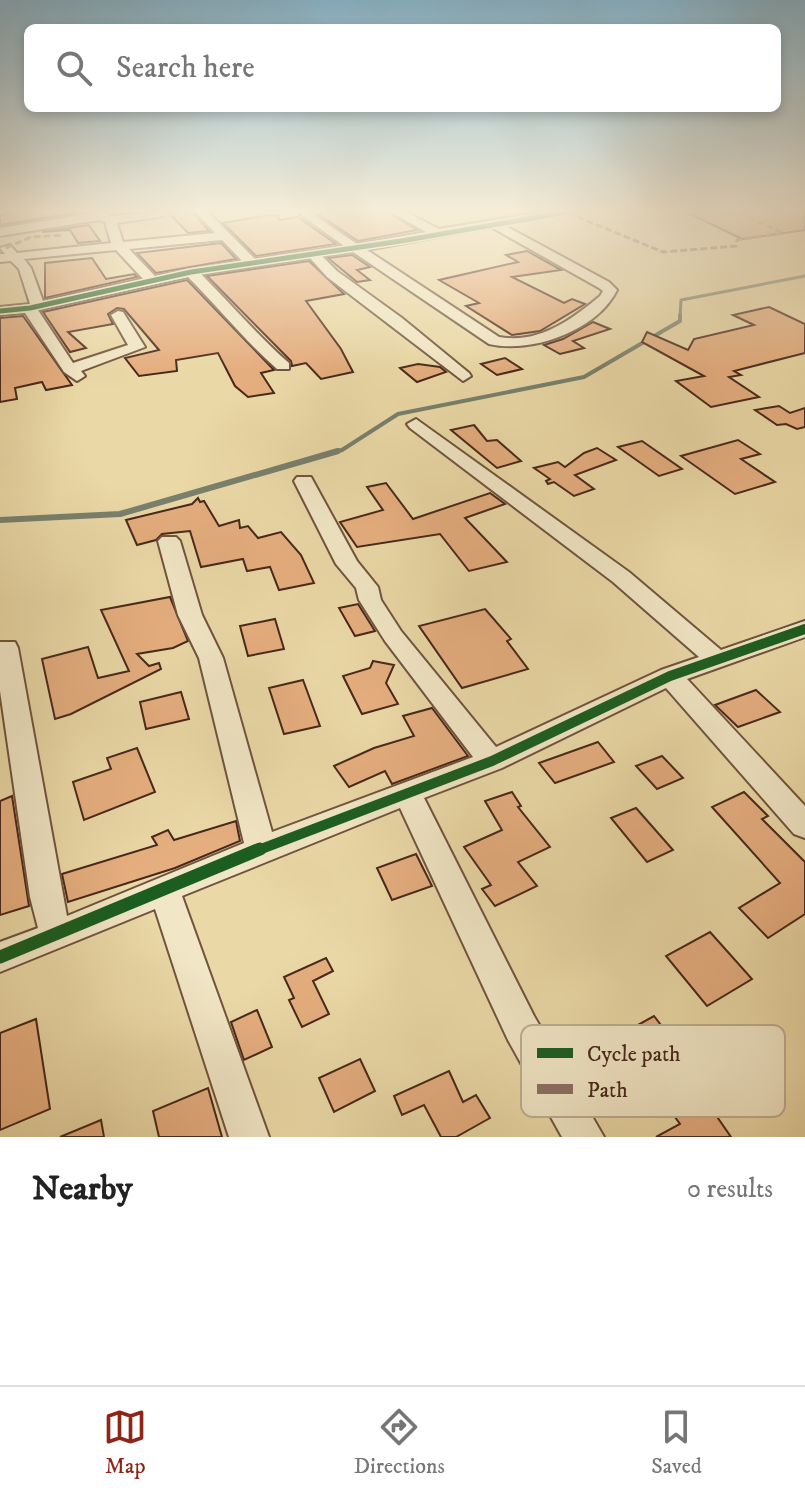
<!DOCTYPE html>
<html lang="en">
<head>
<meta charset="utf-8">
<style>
	body { margin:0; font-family:"IM FELL DW Pica",serif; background:#f2f2f2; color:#222 }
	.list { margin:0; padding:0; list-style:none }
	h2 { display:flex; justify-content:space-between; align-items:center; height:104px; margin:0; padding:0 32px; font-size:34px }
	h2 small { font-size:26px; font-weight:400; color:#767676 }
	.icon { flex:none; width:44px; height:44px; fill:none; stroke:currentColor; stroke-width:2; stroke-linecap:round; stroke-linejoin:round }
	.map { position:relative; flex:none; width:805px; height:1137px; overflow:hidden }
	.search { position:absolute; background:#fff; box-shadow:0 4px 12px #0003; left:24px; right:24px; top:24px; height:88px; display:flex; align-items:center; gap:20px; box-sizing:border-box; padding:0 28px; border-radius:12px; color:#767676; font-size:30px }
	.sheet { height:248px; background:#fff }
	nav { display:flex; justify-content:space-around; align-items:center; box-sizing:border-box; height:112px; border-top:2px solid #e0e0e0; background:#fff; font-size:22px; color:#767676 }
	nav a { display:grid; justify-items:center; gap:4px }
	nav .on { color:#8f2418 }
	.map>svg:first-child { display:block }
</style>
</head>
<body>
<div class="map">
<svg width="805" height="1137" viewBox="0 0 805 1137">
	<rect width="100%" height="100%" fill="#ead8a6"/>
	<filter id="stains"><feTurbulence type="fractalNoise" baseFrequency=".0025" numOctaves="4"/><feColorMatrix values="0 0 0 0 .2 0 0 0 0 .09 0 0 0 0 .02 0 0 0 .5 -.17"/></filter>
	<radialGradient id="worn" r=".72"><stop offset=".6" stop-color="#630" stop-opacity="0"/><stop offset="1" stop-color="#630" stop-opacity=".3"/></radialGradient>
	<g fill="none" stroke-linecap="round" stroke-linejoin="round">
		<!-- stream-far2 -->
		<path stroke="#78806d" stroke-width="3" d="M 680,317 L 681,300 L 805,276"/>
		<!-- stream-far1 -->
		<path stroke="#78806d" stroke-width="4" d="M 331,453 L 342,450 L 398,414 L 584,377 L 680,321 L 680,315"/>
		<!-- stream -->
		<path stroke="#78806d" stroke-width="6" d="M 0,520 L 120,514 L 338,451"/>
	</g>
	<!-- building -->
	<g fill="#e5ae7f" stroke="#48281b" stroke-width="2">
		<path d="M 30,210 L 79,210 L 81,212 L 0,225 L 0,215 Z"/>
		<path d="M 166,210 L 191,210 L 209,231 L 188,233 Z"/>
		<path d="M 337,210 L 385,210 L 417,230 L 358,241 L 318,214 Z"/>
		<path d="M 682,210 L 805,210 L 805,230 L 742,239 Z"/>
		<path d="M 270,215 L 278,216 L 280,220 L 298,217 L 336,244 L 256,256 L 223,223 Z"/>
		<path d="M 89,225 L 100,241 L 78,243 L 70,230 L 42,232 Z"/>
		<path d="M 221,243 L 236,259 L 156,273 L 137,253 Z"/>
		<path d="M 527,251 L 561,270 L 512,277 L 564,303 L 572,299 L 585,304 L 540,331 L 512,335 L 466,306 L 479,303 L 439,280 L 518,262 L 506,255 Z"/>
		<path d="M 352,255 L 370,267 L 357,270 L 370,280 L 357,282 L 328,258 Z"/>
		<path d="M 92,258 L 106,279 L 134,274 L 137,277 L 45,298 L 45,263 Z"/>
		<path d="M 309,261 L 344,294 L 306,301 L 341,349 L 353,372 L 321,379 L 306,363 L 292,366 L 291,361 L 207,276 Z"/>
		<path d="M 187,280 L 274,370 L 261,373 L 274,393 L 248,397 L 235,386 L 218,353 L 176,360 L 177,371 L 139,376 L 125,358 L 159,350 L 124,309 L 117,308 L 108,314 L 113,324 L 68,332 L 86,348 L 70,352 L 43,312 Z"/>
		<path d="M 769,307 L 805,324 L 805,353 L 734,371 L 741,375 L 729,377 L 759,397 L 711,407 L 676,381 L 704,376 L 642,342 L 647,332 L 688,350 L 694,339 L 754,325 L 733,315 Z"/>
		<path d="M 23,316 L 72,385 L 46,390 L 42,382 L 15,388 L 17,399 L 0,402 L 0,318 Z"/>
		<path d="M 593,322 L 610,329 L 573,341 L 584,348 L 560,354 L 544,345 L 563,339 Z"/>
		<path d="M 505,358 L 522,369 L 497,375 L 481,364 Z"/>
		<path d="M 418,364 L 440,367 L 446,372 L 417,382 L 400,368 Z"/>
		<path d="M 779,406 L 790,413 L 805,408 L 805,427 L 797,429 L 786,424 L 777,425 L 755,410 Z"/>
		<path d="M 474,425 L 487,441 L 497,440 L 521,461 L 497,468 L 451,430 Z"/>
		<path d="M 738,440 L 760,454 L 741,459 L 775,482 L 735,494 L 681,456 Z"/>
		<path d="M 642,441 L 682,469 L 659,476 L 618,447 Z"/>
		<path d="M 597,448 L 616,460 L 575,475 L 594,489 L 574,496 L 554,482 L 548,484 L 546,481 L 550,479 L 534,468 L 558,462 L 565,467 L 584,453 Z"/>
		<path d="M 386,483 L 413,519 L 490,493 L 505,504 L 465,518 L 507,562 L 469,571 L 440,534 L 357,547 L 340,522 L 383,510 L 367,487 Z"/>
		<path d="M 198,498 L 200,502 L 204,501 L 219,526 L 239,520 L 240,528 L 248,526 L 258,538 L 281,532 L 301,555 L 314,583 L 279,590 L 270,567 L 247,571 L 243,559 L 201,567 L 190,531 L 162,534 L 156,540 L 137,545 L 126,520 L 192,504 Z"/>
		<path d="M 170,597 L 188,641 L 173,648 L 137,654 L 149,666 L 159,663 L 161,669 L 71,714 L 55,719 L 42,659 L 88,647 L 98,678 L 129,671 L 101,610 Z"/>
		<path d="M 358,604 L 375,631 L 355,636 L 339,608 Z"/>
		<path d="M 485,609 L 511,639 L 507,641 L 528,669 L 462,688 L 419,626 Z"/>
		<path d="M 275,619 L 284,649 L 248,656 L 240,626 Z"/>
		<path d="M 373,661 L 394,665 L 386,683 L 398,704 L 362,714 L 343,676 L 370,668 Z"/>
		<path d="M 303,680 L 320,726 L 284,734 L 269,688 Z"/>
		<path d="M 756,690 L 780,712 L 738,727 L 715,705 Z"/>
		<path d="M 181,692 L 189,719 L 146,729 L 140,702 Z"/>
		<path d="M 432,708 L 468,756 L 392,784 L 385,771 L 349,787 L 334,766 L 374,748 L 414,736 L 403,716 Z"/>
		<path d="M 598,742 L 614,762 L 555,783 L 539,763 Z"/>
		<path d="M 137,748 L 155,792 L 84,820 L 73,782 L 111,769 L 107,758 Z"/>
		<path d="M 662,756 L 683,778 L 657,789 L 636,766 Z"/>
		<path d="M 512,792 L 521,806 L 518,807 L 550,847 L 518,862 L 537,886 L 495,906 L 482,889 L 491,885 L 464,847 L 502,830 L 485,801 Z"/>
		<path d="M 744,792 L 768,816 L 762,819 L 805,862 L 805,914 L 768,938 L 739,908 L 780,883 L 712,807 Z"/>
		<path d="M 12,796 L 29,906 L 0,915 L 0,801 Z"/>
		<path d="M 636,808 L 673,850 L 647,862 L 611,818 Z"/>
		<path d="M 236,821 L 240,841 L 175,868 L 68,902 L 62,874 L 157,845 L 152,837 L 168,830 L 174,840 Z"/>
		<path d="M 416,854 L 432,886 L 392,900 L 377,868 Z"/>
		<path d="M 710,932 L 752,979 L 707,1006 L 666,956 Z"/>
		<path d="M 326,958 L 333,971 L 313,981 L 329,1014 L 302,1027 L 289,1000 L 294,998 L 284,977 Z"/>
		<path d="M 257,1010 L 272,1047 L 244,1060 L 231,1022 Z"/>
		<path d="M 654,1016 L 686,1058 L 712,1042 L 723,1057 L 756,1037 L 777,1063 L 709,1105 L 731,1137 L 656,1137 L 680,1124 L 616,1037 Z"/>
		<path d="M 36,1019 L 50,1109 L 0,1130 L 0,1033 Z"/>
		<path d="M 360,1059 L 375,1091 L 334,1112 L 319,1078 Z"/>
		<path d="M 449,1071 L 463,1102 L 476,1095 L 490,1118 L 456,1137 L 441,1137 L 424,1105 L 402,1115 L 394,1096 Z"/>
		<path d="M 208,1088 L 222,1137 L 159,1137 L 153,1111 Z"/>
		<path d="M 101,1120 L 104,1137 L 60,1137 Z"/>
	</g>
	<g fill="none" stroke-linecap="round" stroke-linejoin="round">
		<!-- street casing -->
		<g stroke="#70543e" stroke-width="4">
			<g id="street">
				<path d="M 94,210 L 106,210 L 106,214 L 111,216 L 162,212 L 162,216 L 158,217 L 117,223 L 123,242 L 215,233 L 194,210 L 206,210 L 255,259 L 344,246 L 294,210 L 307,210 L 357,244 L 426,232 L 388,210 L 402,210 L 439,229 L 554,210 L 584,210 L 504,225 L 609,282 L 617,290 C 597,331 531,354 489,344 L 353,252 L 322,256 L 337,271 L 402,318 L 469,373 L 471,376 L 463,381 L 327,277 L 310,258 L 201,274 C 231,304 257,335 289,363 L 289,369 L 277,369 C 245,341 219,308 188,277 L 38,310 L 73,363 L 128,345 L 111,315 L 118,311 L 123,312 L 145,347 L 81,371 L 85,376 L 77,381 L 64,372 L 25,313 L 0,315 L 0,307 L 30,304 L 19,269 L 11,261 L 0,262 L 0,254 L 5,254 L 0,248 L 10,245 L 17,253 L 111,243 L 105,222 L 99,220 L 0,236 L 0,228 L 94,213 ZM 491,227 L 599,288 L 603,291 L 600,296 C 571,320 539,344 499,337 L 367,250 ZM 222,240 L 242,261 L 155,276 L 129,249 ZM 116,250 L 143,279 L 43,301 L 31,268 L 24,259 Z"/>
				<path d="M 416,419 L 629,572 L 721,650 L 805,621 L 805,637 L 687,679 L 805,806 L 805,838 L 794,834 L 666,688 L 502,768 L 424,798 L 534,1016 L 604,1137 L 562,1137 L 508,1040 L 400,808 L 182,896 L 269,1137 L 229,1137 L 155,909 L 0,972 L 0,942 L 38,928 L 30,897 L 0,691 L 0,642 L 15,642 L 18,648 L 67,916 L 244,843 L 199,658 L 178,615 L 158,541 L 162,537 L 176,537 L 180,541 L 202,615 L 223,658 L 272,832 L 473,757 L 385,641 L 359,600 L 356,588 L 336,564 L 294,481 L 297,477 L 311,477 L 357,561 L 378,587 L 381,600 L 401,631 L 496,747 L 661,670 L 699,657 L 613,582 L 410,428 L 407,424 Z"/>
			</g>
		</g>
		<!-- street -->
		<use href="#street" fill="#f1e6c5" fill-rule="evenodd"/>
		<!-- quiet -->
		<g stroke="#8d6e63" stroke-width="3" stroke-dasharray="7 3" stroke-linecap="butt">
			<path d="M 568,213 L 663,252 L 736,246 L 737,240 L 783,233 L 733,210"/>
			<path d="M 6,248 L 31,237 L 63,235"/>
		</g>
		<!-- cycleway-far2 casing -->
		<g stroke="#f1e6c5" stroke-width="8">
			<path id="cycleway-far2" d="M 0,311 L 30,308 L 191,272 L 401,241 L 579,210"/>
		</g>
		<!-- cycleway-far1 casing -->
		<g stroke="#f1e6c5" stroke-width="15">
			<path id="cycleway-far1" d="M 256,851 L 492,761 L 670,676 L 805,629"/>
		</g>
		<!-- cycleway casing -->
		<g stroke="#f1e6c5" stroke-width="18">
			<path id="cycleway" d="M 0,957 L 260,849"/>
		</g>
		<!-- cycleway-far2 -->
		<use href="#cycleway-far2" stroke="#1b5e20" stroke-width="5"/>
		<!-- cycleway-far1 -->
		<use href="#cycleway-far1" stroke="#1b5e20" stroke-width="10"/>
		<!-- cycleway -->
		<use href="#cycleway" stroke="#1b5e20" stroke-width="13"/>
	</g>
	<!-- sky -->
	<linearGradient id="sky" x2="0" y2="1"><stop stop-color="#88b6cd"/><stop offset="0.57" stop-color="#f6edd7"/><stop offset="1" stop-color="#f6edd7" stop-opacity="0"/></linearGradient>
	<rect width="805" height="370" fill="url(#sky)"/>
	<!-- legend -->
	<rect x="521" y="1025" width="264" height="92" rx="12" fill="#f1e6c5" stroke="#bead92" stroke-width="2"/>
	<rect x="537" y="1048" width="36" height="10" fill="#1b5e20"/>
	<rect x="537" y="1084" width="36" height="10" fill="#8d6e63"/>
	<g font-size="22" fill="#48281b">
		<text x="587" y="1061">Cycle path</text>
		<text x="587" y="1097">Path</text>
	</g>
	<rect width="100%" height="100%" filter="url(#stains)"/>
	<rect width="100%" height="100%" fill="url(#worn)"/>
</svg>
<div class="search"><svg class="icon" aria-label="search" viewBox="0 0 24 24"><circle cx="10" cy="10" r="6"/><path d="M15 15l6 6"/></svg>Search here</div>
</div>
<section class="sheet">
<h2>Nearby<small>0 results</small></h2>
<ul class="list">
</ul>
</section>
<nav>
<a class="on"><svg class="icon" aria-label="map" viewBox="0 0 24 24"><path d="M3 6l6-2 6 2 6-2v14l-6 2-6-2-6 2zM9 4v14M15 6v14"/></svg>Map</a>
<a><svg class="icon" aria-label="directions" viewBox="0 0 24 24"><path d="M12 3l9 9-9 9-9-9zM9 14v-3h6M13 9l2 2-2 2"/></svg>Directions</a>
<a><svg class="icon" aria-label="saved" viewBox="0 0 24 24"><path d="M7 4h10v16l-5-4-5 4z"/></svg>Saved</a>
</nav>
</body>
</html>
